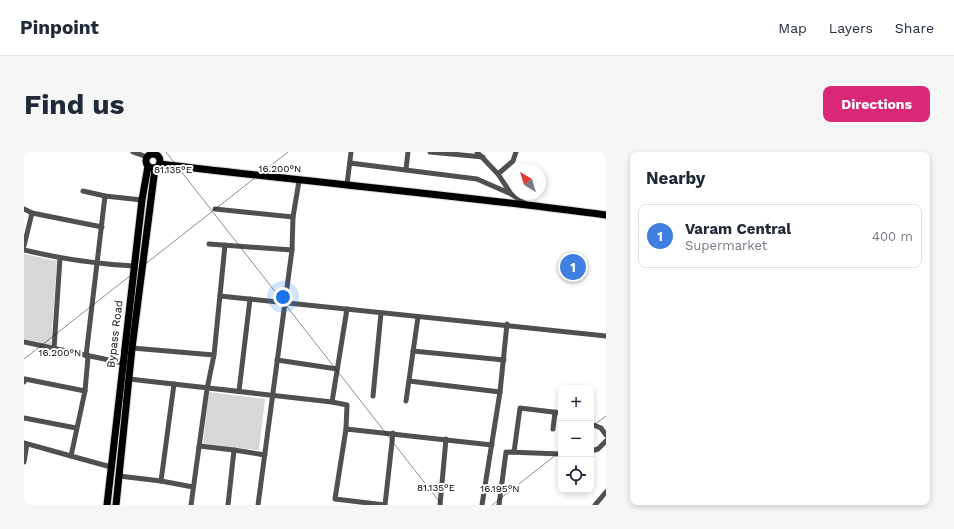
<!DOCTYPE html>
<html lang="en">
<head>
<meta charset="utf-8">
<style>
	body { margin:0; font-family:"Work Sans",sans-serif; background:#f6f6f7; color:#1f2937 }
	.controls { position:absolute; right:12px; bottom:12px; display:grid; overflow:hidden; border-radius:8px; box-shadow:0 2px 6px #0003 }
	.controls button { width:36px; height:36px; display:grid; place-items:center; padding:0; border:0; border-bottom:1px solid #e0e1e3; background:#fff; color:#1f2937; font:20px sans-serif }
	.compass { position:absolute; left:486px; top:12px; width:36px; height:36px; border-radius:50%; background:#fff; box-shadow:0 2px 6px #0003; rotate:322deg }
	.you { position:absolute; left:259px; top:145px; width:14px; height:14px; margin:-10px; border:3px solid #fff; border-radius:50%; background:#1a73e8; box-shadow:0 0 0 6px #1a73e833 }
	.badge { display:grid; place-items:center; width:26px; height:26px; border-radius:50%; background:#db2777; color:#fff; font-size:13px; font-weight:700 }
	.pin { position:absolute; translate:-50% -50%; border:2px solid #fff; box-shadow:0 1px 4px #0006 }
	.list { margin:0; padding:0; list-style:none }
	h2 { display:flex; justify-content:space-between; align-items:center; height:52px; margin:0; padding:0 16px; font-size:17px }
	h2 small { font-size:13px; font-weight:400; color:#747a83 }
	.list li { display:grid; grid-template-columns:26px 1fr auto; gap:12px; align-items:center; box-sizing:border-box; height:64px; margin:0 8px 8px; padding:0 8px; border:1px solid #e0e1e3; border-radius:8px }
	.list b { display:block; font-size:15px; white-space:nowrap }
	.list p { margin:0; font-size:13px; white-space:nowrap; color:#747a83 }
	.list em { font-size:13px; font-style:normal; color:#747a83 }
	.icon { flex:none; width:22px; height:22px; fill:none; stroke:currentColor; stroke-width:2; stroke-linecap:round; stroke-linejoin:round }
	.map { position:relative; flex:none; width:582px; height:353px; overflow:hidden; border-radius:8px }
	header { display:flex; align-items:center; gap:24px; box-sizing:border-box; height:56px; padding:0 20px; background:#fff; border-bottom:1px solid #e0e1e3 }
	header strong { font-size:19px }
	nav { display:flex; gap:22px; margin-inline-start:auto; font-size:14px }
	.intro { display:flex; align-items:center; justify-content:space-between; box-sizing:border-box; height:96px; padding:0 24px }
	h1 { margin:0; font-size:28px }
	.button { padding:10px 18px; border-radius:8px; background:#db2777; color:#fff; font-size:14px; font-weight:700 }
	main { display:flex; gap:24px; padding:0 24px }
	aside { flex:1; background:#fff; border-radius:8px; box-shadow:0 2px 6px #0003 }
	.map>svg:first-child { display:block }
</style>
</head>
<body>
<header>
<strong>Pinpoint</strong>
<nav><a>Map</a><a>Layers</a><a>Share</a></nav>
</header>
<div class="intro"><h1>Find us</h1><a class="button">Directions</a></div>
<main>
<div class="map">
<svg width="582" height="353" viewBox="0 0 582 353">
	<rect width="100%" height="100%" fill="#fff"/>
	<!-- green -->
	<g fill="#d7d7d7">
		<path d="M 0,102 L 33,109 L 27,193 L 0,187 Z"/>
		<path d="M 185,240 L 241,247 L 235,298 L 179,292 Z"/>
	</g>
	<g fill="none" stroke-linecap="round" stroke-linejoin="round">
		<!-- major casing -->
		<g stroke="#dbdbdb" stroke-width="9">
			<g id="major">
				<circle cx="129" cy="9" r="7"/>
				<path d="M 136,12 C 284,30 434,43 582,63"/>
				<path d="M 83,353 L 118,48 L 124,14"/>
				<path d="M 92,353 L 108,196 L 131,16"/>
			</g>
		</g>
		<!-- minor -->
		<g stroke="#505050" stroke-width="5">
			<path d="M 109,0 L 123,5"/>
			<path d="M 406,0 L 459,5"/>
			<path d="M 453,0 L 474,22 L 487,42 L 502,52"/>
			<path d="M 326,11 L 453,27 L 487,42"/>
			<path d="M 382,17 L 384,0"/>
			<path d="M 474,22 L 489,9 L 492,0"/>
			<path d="M 323,33 L 327,0"/>
			<path d="M 59,39 L 81,44 L 118,48"/>
			<path d="M 0,57 L 8,61 L 78,75"/>
			<path d="M 191,57 L 269,65"/>
			<path d="M 185,92 L 268,98"/>
			<path d="M 0,94 L 8,61"/>
			<path d="M 0,98 C 37,107 72,112 110,114"/>
			<path d="M 196,144 L 582,184"/>
			<path d="M 0,190 L 99,211"/>
			<path d="M 108,196 L 190,203 L 183,237 L 167,353"/>
			<path d="M 30,197 L 36,106"/>
			<path d="M 389,199 L 480,208"/>
			<path d="M 190,203 L 201,93"/>
			<path d="M 62,204 L 81,44"/>
			<path d="M 253,208 L 313,217"/>
			<path d="M 105,227 L 308,250"/>
			<path d="M 385,229 L 476,240"/>
			<path d="M 0,230 L 1,227 L 61,239"/>
			<path d="M 215,239 L 226,147"/>
			<path d="M 349,244 L 357,161"/>
			<path d="M 382,249 L 394,165"/>
			<path d="M 0,266 L 52,276"/>
			<path d="M 567,272 L 577,276 L 582,283"/>
			<path d="M 322,277 L 323,253 L 308,250 L 323,157"/>
			<path d="M 529,277 L 531,260"/>
			<path d="M 0,291 L 47,304 L 61,239 L 64,205"/>
			<path d="M 175,294 L 210,298"/>
			<path d="M 567,299 L 574,297 L 582,289"/>
			<path d="M 490,300 L 496,256 L 537,261"/>
			<path d="M 47,304 L 87,315"/>
			<path d="M 0,310 L 3,292"/>
			<path d="M 95,324 L 137,329 L 150,232"/>
			<path d="M 137,329 L 169,335"/>
			<path d="M 204,353 L 210,298 L 241,303"/>
			<path d="M 234,353 L 268,98 L 269,65 L 275,29"/>
			<path d="M 361,353 L 311,347 L 322,277 L 468,293"/>
			<path d="M 361,353 L 369,281"/>
			<path d="M 416,353 L 422,287"/>
			<path d="M 458,353 L 476,240 L 483,172"/>
			<path d="M 475,353 L 482,300 L 537,302"/>
			<path d="M 571,353 L 582,340"/>
		</g>
		<!-- major -->
		<use href="#major" stroke="#000" stroke-width="7"/>
	</g>
	<!-- ticks -->
	<path fill="none" stroke="#000" stroke-width="1" stroke-opacity="0.45" d="M 142,0 L 418,353M 0,207 L 264,0M 567,275 L 582,264M 468,353 L 537,299"/>
	<g text-anchor="middle" dominant-baseline="central" stroke-width="4" stroke-linejoin="round" paint-order="stroke">
		<!-- street labels -->
		<g font-size="11" fill="#000" stroke="#fff">
			<text transform="translate(91 182) rotate(-83)">Bypass Road</text>
		</g>
	</g>
	<g font-size="10" text-anchor="middle" fill="#000" stroke="#fff" stroke-width="4" stroke-linejoin="round" paint-order="stroke">
		<text x="256" y="20">16.200°N</text>
		<text x="149" y="21">81.135°E</text>
		<text x="36" y="204">16.200°N</text>
		<text x="412" y="339">81.135°E</text>
		<text x="476" y="340">16.195°N</text>
	</g>
</svg>
<div class="controls">
<button>+</button>
<button>−</button>
<button><svg class="icon" aria-label="locate" viewBox="0 0 24 24"><circle cx="12" cy="12" r="6"/><path d="M12 2v4M12 18v4M2 12h4M18 12h4"/></svg></button>
</div>
<svg class="compass" viewBox="-18 -18 36 36"><path d="M0-13l5 13h-10z" fill="#e53935"/><path d="M0 13l5-13h-10z" fill="#747a83"/></svg>
<div class="you"></div>
<div class="pin badge" style="left:549px;top:115px;background:#3f7fe0">1</div>
</div>
<aside>
<h2>Nearby<small></small></h2>
<ul class="list">
<li><span class="badge" style="background:#3f7fe0">1</span><div><b>Varam Central</b><p>Supermarket</p></div><em>400 m</em></li>
</ul>
</aside>
</main>
</body>
</html>
